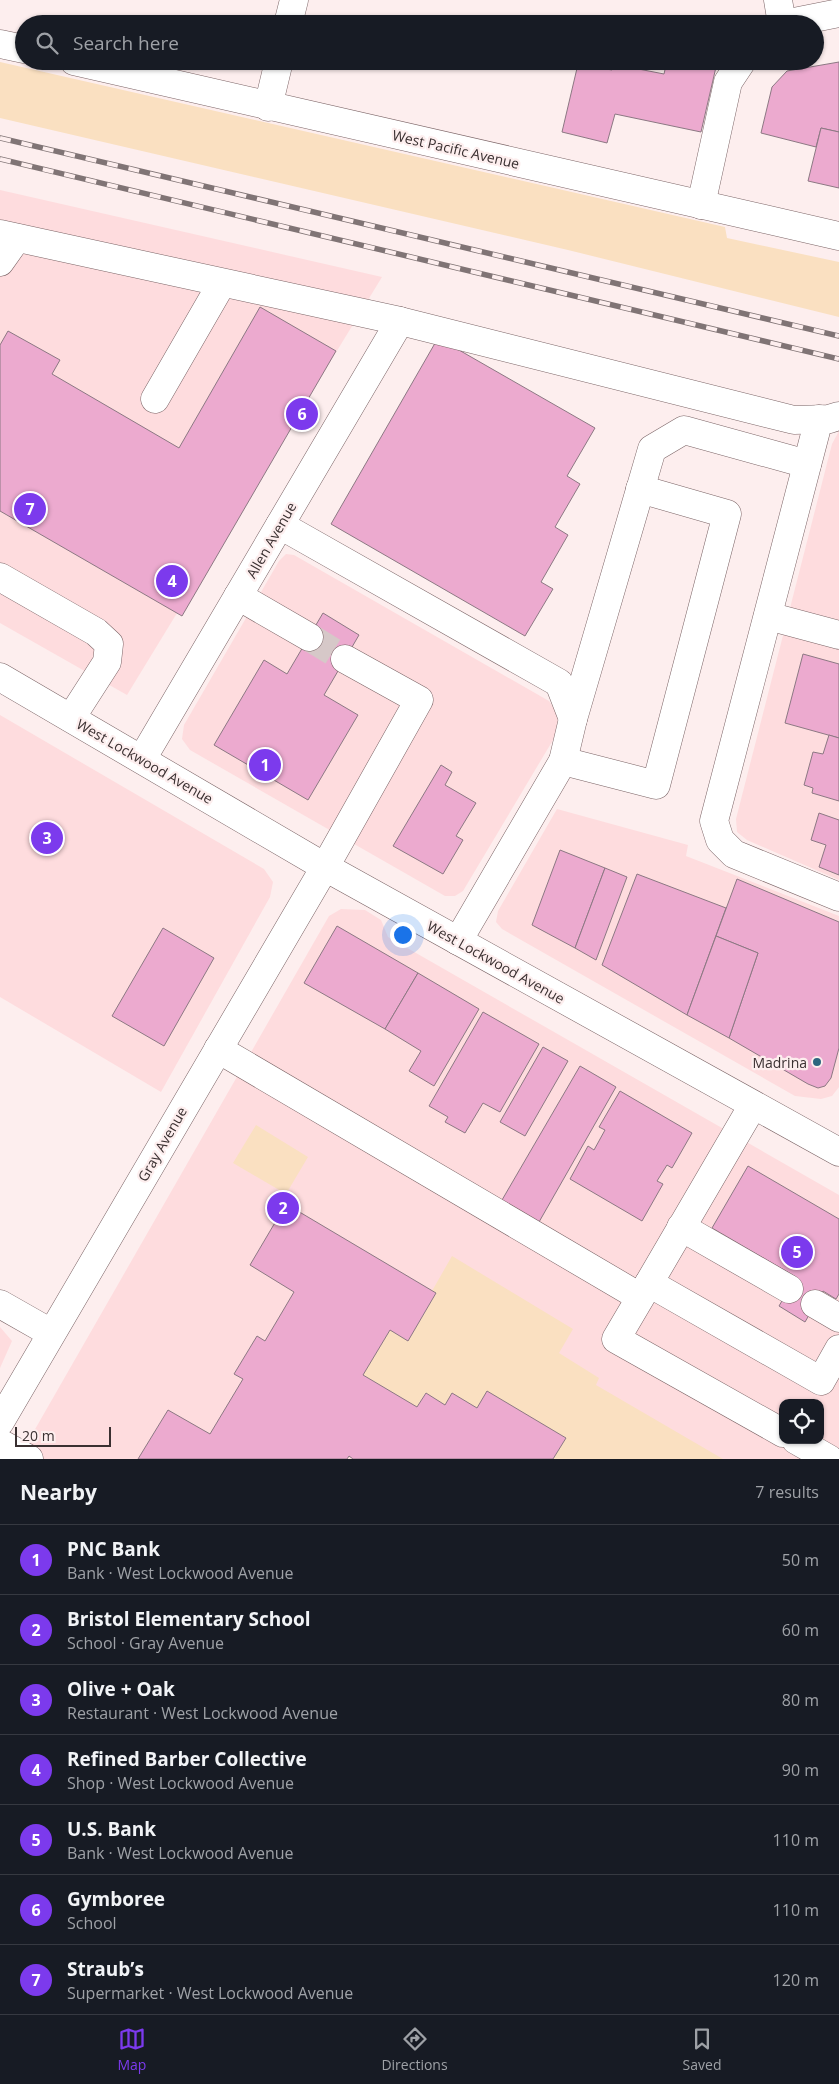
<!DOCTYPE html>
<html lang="en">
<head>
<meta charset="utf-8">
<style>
	body { margin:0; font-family:"Open Sans",sans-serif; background:#242831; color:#f1f3f6 }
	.controls { position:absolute; right:15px; bottom:15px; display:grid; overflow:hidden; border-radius:10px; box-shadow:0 1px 4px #0004 }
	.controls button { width:45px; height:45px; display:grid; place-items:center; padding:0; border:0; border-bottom:1px solid #363941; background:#171b24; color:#f1f3f6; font:25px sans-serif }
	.scale { position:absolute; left:15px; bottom:12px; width:96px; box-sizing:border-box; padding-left:5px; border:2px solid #3a3031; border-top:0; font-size:14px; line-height:18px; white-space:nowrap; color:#3a3031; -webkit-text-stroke:4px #fdeeee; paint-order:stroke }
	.you { position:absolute; left:402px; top:934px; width:18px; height:18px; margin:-12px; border:4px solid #fff; border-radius:50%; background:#1a73e8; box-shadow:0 0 0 8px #1a73e833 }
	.badge { display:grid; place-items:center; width:32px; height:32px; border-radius:50%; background:#7c3aed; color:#fff; font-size:16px; font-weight:700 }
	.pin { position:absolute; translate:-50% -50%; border:2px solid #fff; box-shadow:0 1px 5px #0006 }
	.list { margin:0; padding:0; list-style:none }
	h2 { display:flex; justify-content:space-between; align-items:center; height:65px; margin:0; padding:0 20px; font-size:21px }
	h2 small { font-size:16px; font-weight:400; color:#9ea1a6 }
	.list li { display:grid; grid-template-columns:32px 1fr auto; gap:15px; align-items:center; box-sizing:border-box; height:70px; padding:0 20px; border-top:1px solid #363941 }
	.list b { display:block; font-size:19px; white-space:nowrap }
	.list p { margin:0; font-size:16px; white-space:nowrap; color:#9ea1a6 }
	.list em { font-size:16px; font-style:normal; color:#9ea1a6 }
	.icon { flex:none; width:28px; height:28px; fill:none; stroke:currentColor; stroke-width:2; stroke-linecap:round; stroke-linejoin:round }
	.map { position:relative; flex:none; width:839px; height:1459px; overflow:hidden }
	.search { position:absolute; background:#171b24; box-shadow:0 1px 4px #0004; left:15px; right:15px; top:15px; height:55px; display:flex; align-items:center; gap:12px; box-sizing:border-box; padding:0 18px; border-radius:28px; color:#9ea1a6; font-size:19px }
	.sheet { height:555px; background:#171b24 }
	nav { display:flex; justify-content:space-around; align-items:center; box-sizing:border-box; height:70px; border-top:1px solid #363941; background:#171b24; font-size:14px; color:#9ea1a6 }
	nav a { display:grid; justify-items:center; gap:2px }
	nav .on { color:#7c3aed }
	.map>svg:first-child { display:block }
</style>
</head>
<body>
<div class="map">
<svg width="839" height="1459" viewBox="0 0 839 1459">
	<rect width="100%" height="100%" fill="#fdeeee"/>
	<!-- built -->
	<g fill="#fedcde" fill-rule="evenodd">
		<path d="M 0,190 L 382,277 L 127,695 L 0,623 Z"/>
		<path d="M 839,431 L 839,880 L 747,840 L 737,832 L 736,819 L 832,444 Z"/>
		<path d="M 286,554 L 294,555 L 549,701 L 557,713 L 558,727 L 553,740 L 463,891 L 455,896 L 445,896 L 190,750 L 182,739 L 184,725 L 279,561 Z"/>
		<path d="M 0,715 L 264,869 L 273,882 L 270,897 L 161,1092 L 0,997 Z"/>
		<path d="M 557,809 L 688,845 L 686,856 L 839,916 L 839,1087 L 832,1096 L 821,1099 L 795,1096 L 502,929 L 496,922 L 498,911 Z"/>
		<path d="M 341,909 L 365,910 L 381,920 L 388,937 L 839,1195 L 839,1459 L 18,1459 L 329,916 ZM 783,1403 L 820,1403 L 820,1440 L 783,1440 Z"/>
		<path d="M 0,1327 L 12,1341 L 0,1368 Z"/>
	</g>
	<!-- green -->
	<g fill="#fae0c1">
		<path d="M 0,62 L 725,227 L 727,238 L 839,262 L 839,317 L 568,250 L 0,118 Z"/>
		<path d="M 256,1125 L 308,1157 L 286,1194 L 233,1163 Z"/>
		<path d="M 452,1256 L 573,1329 L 559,1353 L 599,1378 L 596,1385 L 723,1459 L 553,1459 L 566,1438 L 477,1408 L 452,1393 L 445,1405 L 425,1393 L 417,1407 L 363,1375 L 390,1330 L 408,1341 L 436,1294 L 432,1291 Z"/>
	</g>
	<!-- building -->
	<g fill="#ecaacf" stroke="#8c7883">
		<path d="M 667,61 L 689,61 L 716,67 L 701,132 L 615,114 L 607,143 L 562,132 L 578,64 L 612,70 L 613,64 L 664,74 Z"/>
		<path d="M 839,62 L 839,132 L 821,128 L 816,147 L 761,133 L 772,87 L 787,71 Z"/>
		<path d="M 821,128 L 839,132 L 839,188 L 808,181 Z"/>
		<path d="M 260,307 L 336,351 L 182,616 L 0,511 L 0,345 L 8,331 L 60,360 L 52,374 L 179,448 Z"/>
		<path d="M 438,338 L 595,428 L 567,476 L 580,484 L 555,527 L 568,535 L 541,582 L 553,589 L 525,636 L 331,524 Z"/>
		<path d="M 323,613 L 359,635 L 324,695 L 358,715 L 308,800 L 214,745 L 264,660 L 287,674 Z"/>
		<path d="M 803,654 L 839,664 L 839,738 L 785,723 Z"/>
		<path d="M 829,735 L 839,738 L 839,801 L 812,793 L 813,788 L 804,785 L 813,752 L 823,754 Z"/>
		<path d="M 441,765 L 452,772 L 445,785 L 476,803 L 456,836 L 463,840 L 443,874 L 393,846 Z"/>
		<path d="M 819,813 L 839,820 L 839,875 L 819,867 L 826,845 L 811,840 Z"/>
		<path d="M 560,850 L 605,868 L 575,948 L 532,925 Z"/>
		<path d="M 605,868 L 627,877 L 596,960 L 575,948 Z"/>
		<path d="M 637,874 L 726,908 L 687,1015 L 602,965 Z"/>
		<path d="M 737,879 L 839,922 L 839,1048 L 831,1078 L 825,1086 L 818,1088 L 808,1084 L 729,1038 L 758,953 L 716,936 Z"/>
		<path d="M 337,926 L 418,973 L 385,1029 L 304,983 Z"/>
		<path d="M 163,928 L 214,958 L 164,1046 L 112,1016 Z"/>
		<path d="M 716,936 L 758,953 L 729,1038 L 687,1015 Z"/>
		<path d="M 418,973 L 479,1009 L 434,1086 L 409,1071 L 421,1051 L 385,1029 Z"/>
		<path d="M 483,1012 L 539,1044 L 500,1112 L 483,1103 L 465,1133 L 445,1122 L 448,1117 L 429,1106 Z"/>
		<path d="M 543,1047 L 568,1061 L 525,1136 L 500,1122 Z"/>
		<path d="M 580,1066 L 616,1087 L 539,1222 L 502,1200 Z"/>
		<path d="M 620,1091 L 692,1133 L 672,1168 L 667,1165 L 657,1181 L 663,1184 L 642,1221 L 570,1179 L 588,1146 L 594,1150 L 605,1130 L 599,1127 Z"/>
		<path d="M 748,1166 L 839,1219 L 839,1294 L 836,1299 L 823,1291 L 805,1322 L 779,1306 L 796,1277 L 712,1228 Z"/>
		<path d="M 286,1204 L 436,1293 L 408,1341 L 390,1330 L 363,1375 L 417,1407 L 426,1393 L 445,1405 L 452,1393 L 477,1408 L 487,1391 L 566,1438 L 553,1459 L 353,1459 L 349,1456 L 347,1459 L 138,1459 L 168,1410 L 210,1434 L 243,1379 L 234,1374 L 257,1336 L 265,1341 L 294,1292 L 250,1265 Z"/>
	</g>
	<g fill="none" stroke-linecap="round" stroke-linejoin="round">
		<!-- minor-tunnel -->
		<path stroke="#d6c8c8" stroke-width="28" stroke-dasharray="28 14" stroke-linecap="butt" d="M 309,637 L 345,659"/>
		<!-- minor casing -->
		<g stroke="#7b6466" stroke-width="29">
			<g id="minor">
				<path d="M 778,0 L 782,24"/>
				<path d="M 288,24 L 294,0"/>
				<path d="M 784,24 L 839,13"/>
				<path d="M 0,44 L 24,49"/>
				<path d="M 74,61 L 839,236"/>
				<path d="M 268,107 L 279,61"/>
				<path d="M 701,205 L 728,82 L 742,61"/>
				<path d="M 0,234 L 400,321 L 794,420 L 829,419 L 839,416"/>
				<path d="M 0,262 L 17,238"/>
				<path d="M 155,399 L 222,283"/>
				<path d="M 819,419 L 714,821 L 720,840 L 734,854 L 839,897"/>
				<path d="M 280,525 L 559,683 L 573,719"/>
				<path d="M 0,577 L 96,632 L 109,644 L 107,662 L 71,718"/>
				<path d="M 238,596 L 309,637"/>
				<path d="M 768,616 L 839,635"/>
				<path d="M 142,759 L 400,321"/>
				<path d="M 563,761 L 656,785 L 727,514 L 640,489"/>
				<path d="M 458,941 L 563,761 L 573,719 L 652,449 L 684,430 L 807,464"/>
				<path d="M 218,1049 L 640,1297"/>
				<path d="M 753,1105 L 649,1283 L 821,1381 L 839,1349"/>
				<path d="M 681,1227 L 789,1289"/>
				<path d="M 649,1283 L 616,1339 L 783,1433"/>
				<path d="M 0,1304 L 51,1333"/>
				<path d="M 815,1304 L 839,1318"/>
				<path d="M 0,1422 L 325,867 L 419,700 L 345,659"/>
				<path d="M 796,1440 L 829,1459"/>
				<path d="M 0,1443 L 29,1459"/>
			</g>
		</g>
		<!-- major casing -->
		<g stroke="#7b6466" stroke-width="29">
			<path id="major" d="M 0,677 L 325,867 L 839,1152"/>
		</g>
		<!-- minor -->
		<use href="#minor" stroke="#fff" stroke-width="28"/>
		<!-- major -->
		<use href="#major" stroke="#fff" stroke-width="28"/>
		<!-- rail casing -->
		<g stroke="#807475" stroke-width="5.5">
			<g id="rail">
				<path d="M 0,138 L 839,336"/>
				<path d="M 0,159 L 839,359"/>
			</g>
		</g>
		<!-- rail -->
		<use href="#rail" stroke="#fdeeee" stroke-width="4" stroke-dasharray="11" stroke-linecap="butt"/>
	</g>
	<!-- markers -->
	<circle fill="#2c667f" stroke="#fdeeee" stroke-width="2" cx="817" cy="1062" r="5"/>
	<g text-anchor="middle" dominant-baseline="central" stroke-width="4.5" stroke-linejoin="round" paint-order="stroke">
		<!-- street labels -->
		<g font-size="14" fill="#3a3031" stroke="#fdeeee">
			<text transform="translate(456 149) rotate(13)">West Pacific Avenue</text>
			<text transform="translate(271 540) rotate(-60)">Allen Avenue</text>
			<text transform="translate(145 761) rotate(30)">West Lockwood Avenue</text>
			<text transform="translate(496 962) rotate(29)">West Lockwood Avenue</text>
			<text transform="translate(162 1144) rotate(-60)">Gray Avenue</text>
		</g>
		<!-- poi labels -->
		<g font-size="14" fill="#3a3031" stroke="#fdeeee" text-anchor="end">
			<text x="807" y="1062">Madrina</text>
		</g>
	</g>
</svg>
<div class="controls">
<button><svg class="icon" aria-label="locate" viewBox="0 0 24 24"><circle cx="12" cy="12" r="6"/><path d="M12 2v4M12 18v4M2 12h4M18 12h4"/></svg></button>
</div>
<div class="scale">20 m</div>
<div class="you"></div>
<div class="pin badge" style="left:265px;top:765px">1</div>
<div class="pin badge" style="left:283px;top:1208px">2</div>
<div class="pin badge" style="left:47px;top:838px">3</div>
<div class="pin badge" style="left:172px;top:581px">4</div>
<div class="pin badge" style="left:797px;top:1252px">5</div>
<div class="pin badge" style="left:302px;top:414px">6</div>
<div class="pin badge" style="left:30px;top:509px">7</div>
<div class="search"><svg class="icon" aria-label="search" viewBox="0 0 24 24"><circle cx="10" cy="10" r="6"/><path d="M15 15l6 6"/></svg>Search here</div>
</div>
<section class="sheet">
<h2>Nearby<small>7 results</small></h2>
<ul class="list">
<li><span class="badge">1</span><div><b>PNC Bank</b><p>Bank · West Lockwood Avenue</p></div><em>50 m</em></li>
<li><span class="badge">2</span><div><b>Bristol Elementary School</b><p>School · Gray Avenue</p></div><em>60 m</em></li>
<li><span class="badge">3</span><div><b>Olive + Oak</b><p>Restaurant · West Lockwood Avenue</p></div><em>80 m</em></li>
<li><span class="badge">4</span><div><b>Refined Barber Collective</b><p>Shop · West Lockwood Avenue</p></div><em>90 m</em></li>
<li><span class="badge">5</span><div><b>U.S. Bank</b><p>Bank · West Lockwood Avenue</p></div><em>110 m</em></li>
<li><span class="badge">6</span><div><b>Gymboree</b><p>School</p></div><em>110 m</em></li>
<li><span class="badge">7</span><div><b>Straub’s</b><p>Supermarket · West Lockwood Avenue</p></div><em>120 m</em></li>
</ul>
</section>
<nav>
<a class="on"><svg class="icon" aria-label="map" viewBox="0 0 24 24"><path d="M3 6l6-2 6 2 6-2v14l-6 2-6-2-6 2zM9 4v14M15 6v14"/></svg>Map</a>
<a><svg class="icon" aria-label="directions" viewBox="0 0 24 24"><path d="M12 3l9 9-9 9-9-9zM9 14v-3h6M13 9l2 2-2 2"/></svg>Directions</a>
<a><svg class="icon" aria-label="saved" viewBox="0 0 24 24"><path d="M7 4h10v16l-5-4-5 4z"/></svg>Saved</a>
</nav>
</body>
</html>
